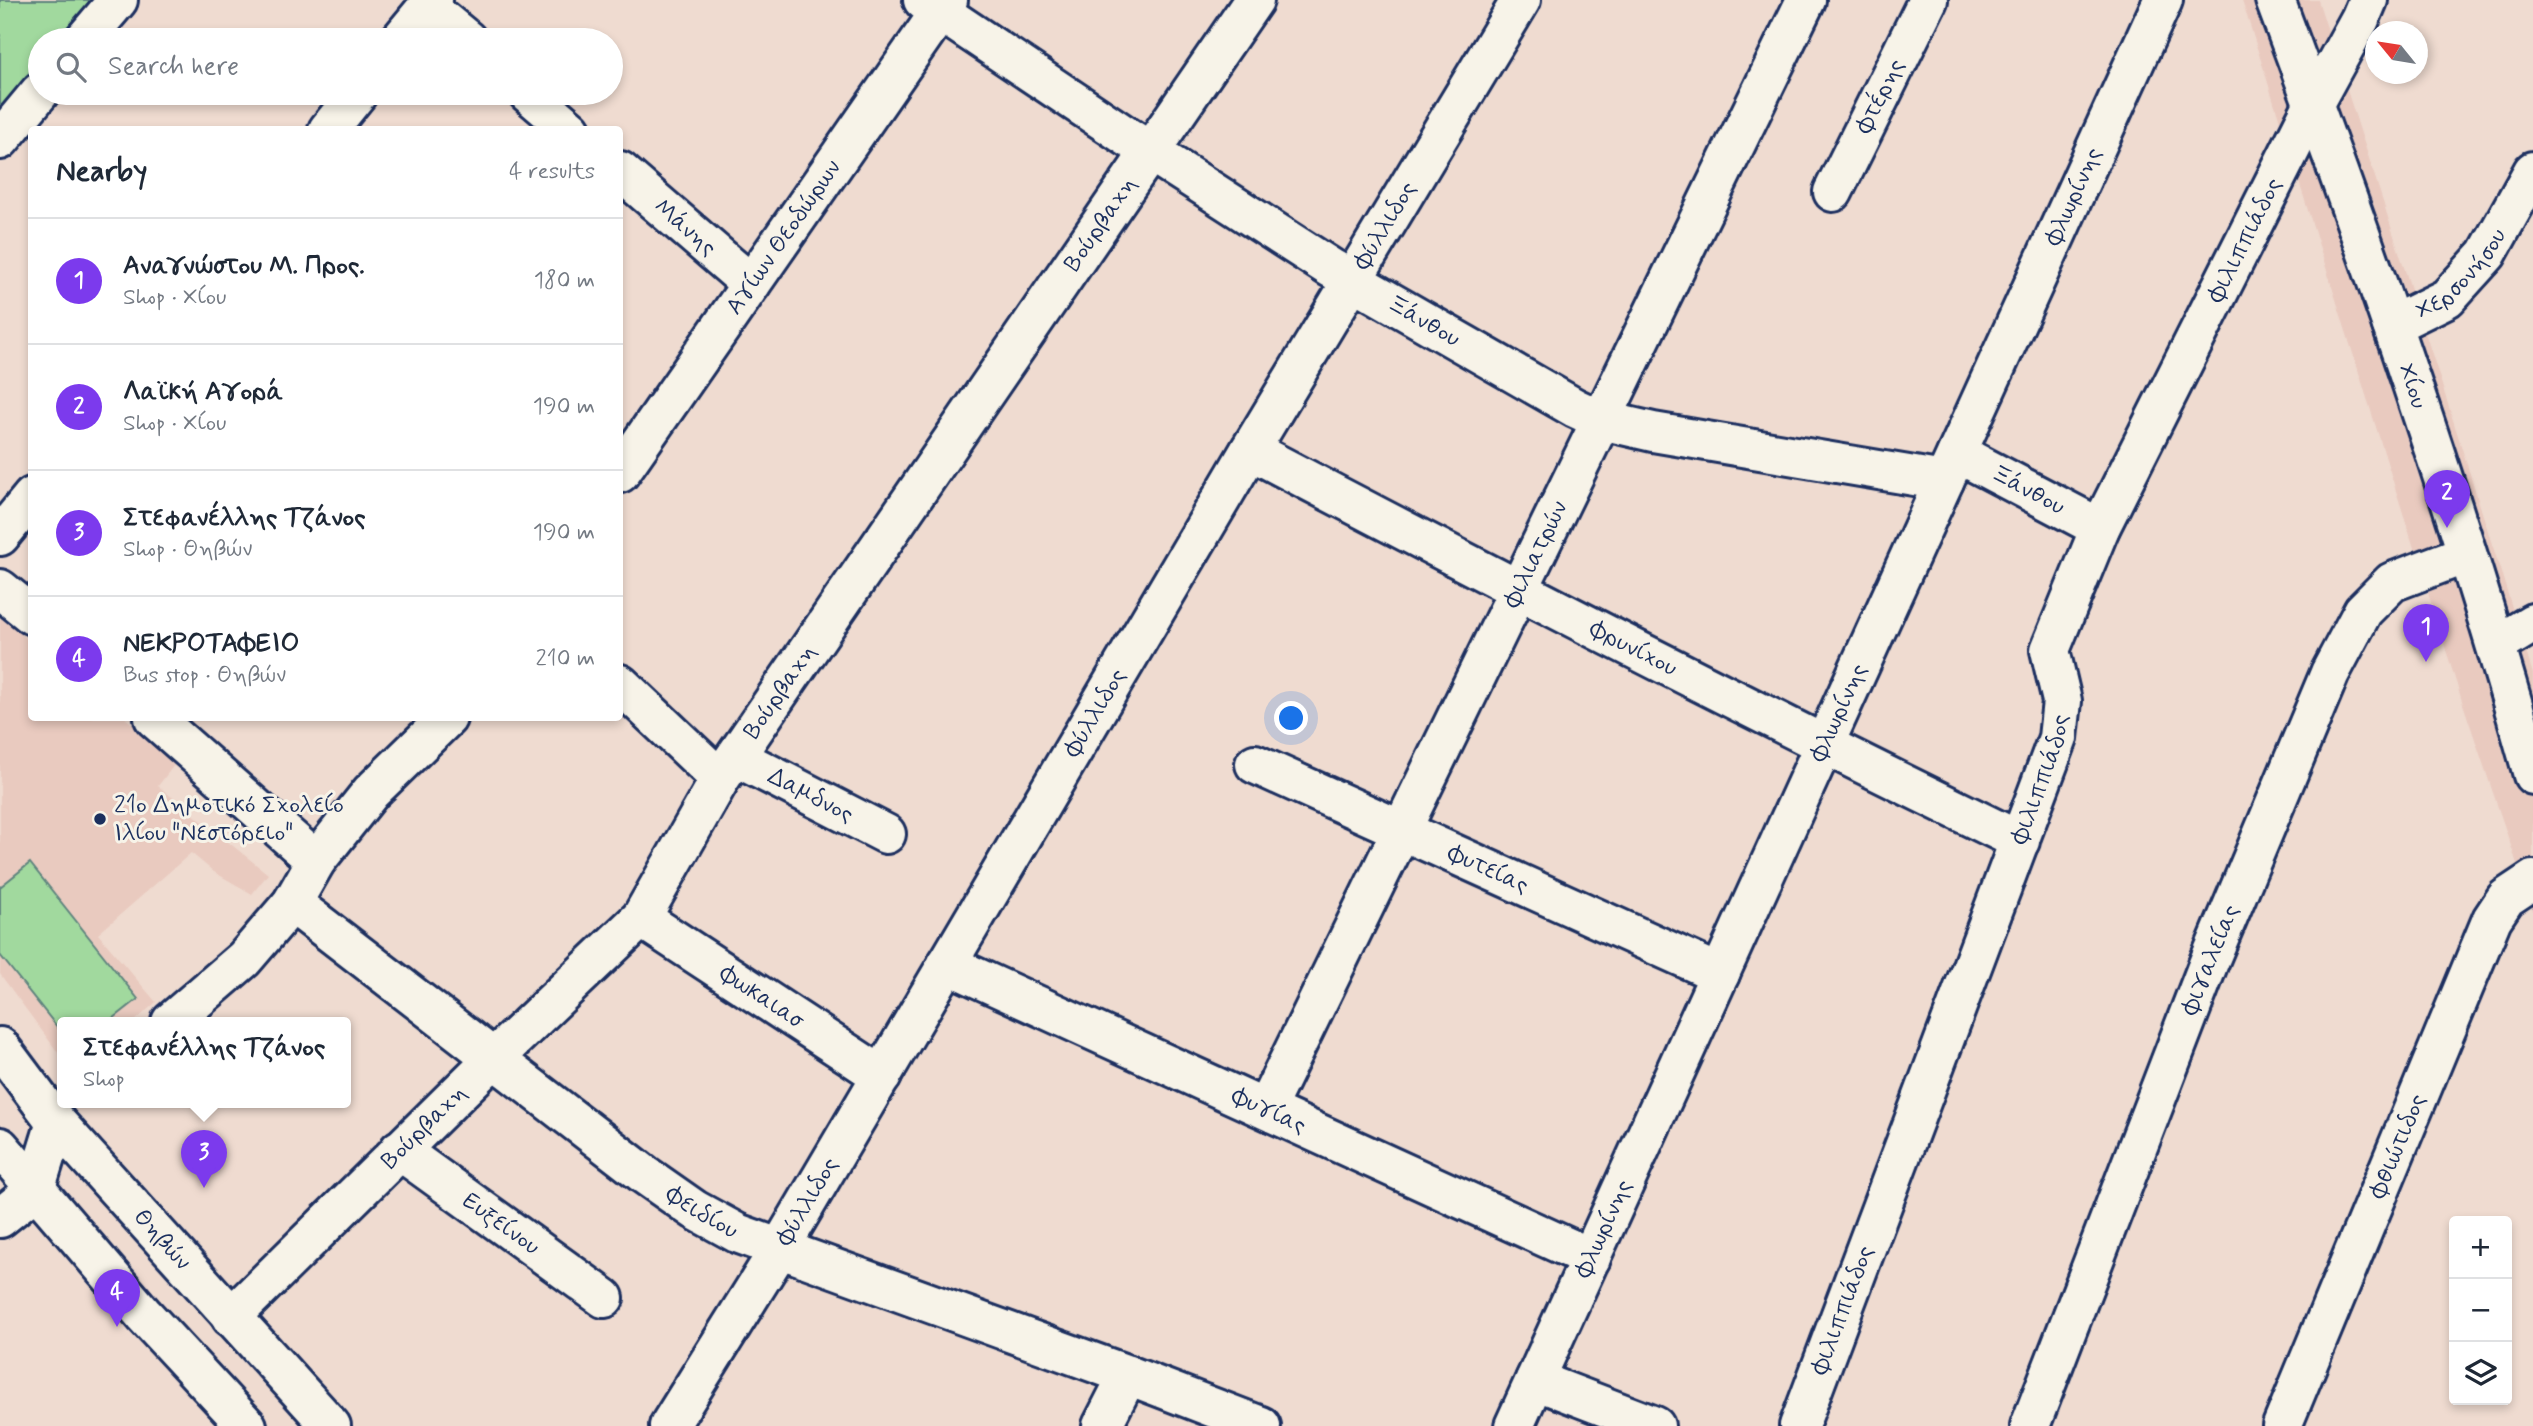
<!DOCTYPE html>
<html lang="en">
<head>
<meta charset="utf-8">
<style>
	body { margin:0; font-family:Mynerve,sans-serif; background:#f2f2f3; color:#1f2937 }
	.controls { position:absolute; right:21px; bottom:21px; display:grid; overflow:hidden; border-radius:7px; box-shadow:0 4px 10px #0003 }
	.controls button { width:63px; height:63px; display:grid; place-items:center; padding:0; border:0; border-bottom:2px solid #e0e1e3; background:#fff; color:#1f2937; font:35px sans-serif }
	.compass { position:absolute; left:2365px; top:21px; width:63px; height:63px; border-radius:50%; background:#fff; box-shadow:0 4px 10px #0003; rotate:300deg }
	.you { position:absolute; left:1292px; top:719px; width:24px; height:24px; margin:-18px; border:5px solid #fff; border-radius:50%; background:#1a73e8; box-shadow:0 0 0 10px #1a73e833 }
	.badge { display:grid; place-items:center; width:46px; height:46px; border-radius:50%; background:#7c3aed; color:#fff; font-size:23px; font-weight:700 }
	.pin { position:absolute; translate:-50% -58px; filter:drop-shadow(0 2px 4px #0008) }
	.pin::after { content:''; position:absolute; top:37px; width:24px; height:21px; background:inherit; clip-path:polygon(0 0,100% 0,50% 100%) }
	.popup { position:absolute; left:57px; top:1017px; width:294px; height:91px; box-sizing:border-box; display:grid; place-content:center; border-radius:7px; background:#fff; filter:drop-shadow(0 2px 5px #0005); font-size:23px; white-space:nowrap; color:#747a83 }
	.popup b { font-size:26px; color:#1f2937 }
	.popup::after { content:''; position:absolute; left:50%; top:100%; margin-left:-14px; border:14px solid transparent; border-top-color:#fff }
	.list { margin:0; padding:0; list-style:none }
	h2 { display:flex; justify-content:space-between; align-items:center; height:91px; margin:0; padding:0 28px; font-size:30px }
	h2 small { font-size:23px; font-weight:400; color:#747a83 }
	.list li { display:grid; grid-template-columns:46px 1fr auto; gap:21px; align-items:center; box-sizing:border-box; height:126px; padding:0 28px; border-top:2px solid #e0e1e3 }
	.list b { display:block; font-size:26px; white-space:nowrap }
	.list p { margin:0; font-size:23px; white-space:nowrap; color:#747a83 }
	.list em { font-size:23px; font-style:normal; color:#747a83 }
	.icon { flex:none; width:38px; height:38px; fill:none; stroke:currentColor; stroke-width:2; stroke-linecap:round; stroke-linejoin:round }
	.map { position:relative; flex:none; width:2533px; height:1426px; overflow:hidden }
	.search { position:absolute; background:#fff; box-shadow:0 4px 10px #0003; left:28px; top:28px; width:595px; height:77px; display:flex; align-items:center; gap:18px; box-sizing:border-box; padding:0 24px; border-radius:38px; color:#747a83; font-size:26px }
	.panel { position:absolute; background:#fff; box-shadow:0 4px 10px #0003; left:28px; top:126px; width:595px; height:595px; border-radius:7px }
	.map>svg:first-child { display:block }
</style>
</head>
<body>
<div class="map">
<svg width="2533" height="1426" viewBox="0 0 2533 1426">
	<rect width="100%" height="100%" fill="#efdbd0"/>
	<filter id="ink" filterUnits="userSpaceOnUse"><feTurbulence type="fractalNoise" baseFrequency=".0143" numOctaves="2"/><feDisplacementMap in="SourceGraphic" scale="14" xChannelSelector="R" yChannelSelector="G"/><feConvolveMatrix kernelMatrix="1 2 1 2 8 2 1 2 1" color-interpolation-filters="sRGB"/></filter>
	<g filter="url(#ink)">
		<!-- built -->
		<g fill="#e9cabf">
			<path d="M 2242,0 L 2318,0 L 2441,382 L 2533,674 L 2533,911 L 2462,701 Z"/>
			<path d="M 0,617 L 31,642 L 32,718 L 125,718 L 178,760 L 158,786 L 268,874 L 252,894 L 214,872 L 191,853 L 98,934 L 156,1002 L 134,1022 L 62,1022 L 62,1058 L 0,974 Z"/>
		</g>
		<!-- green -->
		<g fill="#a1d99e" stroke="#5e847e" stroke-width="2">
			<path d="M 0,0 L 91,0 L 57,40 L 40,40 L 40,60 L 0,108 Z"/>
			<path d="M 30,863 L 138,999 L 109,1022 L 62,1022 L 62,1033 L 0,955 L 0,887 Z"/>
		</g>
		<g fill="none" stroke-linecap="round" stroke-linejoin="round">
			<!-- street casing -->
			<g stroke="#1b2f5e" stroke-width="44">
				<g id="street">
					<path id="s1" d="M 923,0 L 1123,134 L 1331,268 L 1575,408 L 1601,420 L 1653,432 L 1944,481"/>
					<path d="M 427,7 L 467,40"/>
					<path d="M 84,40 L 118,0"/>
					<path d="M 400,40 L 433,0"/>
					<path d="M 528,93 L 571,130"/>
					<path d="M 328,130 L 358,93"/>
					<path d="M 0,140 L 40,92"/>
					<path id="s2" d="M 620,171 L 751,284"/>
					<path id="s3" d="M 1833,192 L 1928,0"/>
					<path id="s4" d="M 2392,325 L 2447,298 L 2487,254 L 2533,171"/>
					<path id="s5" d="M 1250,450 C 1505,584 1761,715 2020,841"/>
					<path id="s6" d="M 1957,453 L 2100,528"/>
					<path id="s7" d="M 620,473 L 948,0"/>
					<path d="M 0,536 L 32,497"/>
					<path d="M 0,589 L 32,615"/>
					<path d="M 2497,645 L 2533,623"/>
					<path d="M 620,684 L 720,779"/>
					<path d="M 154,718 L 316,861"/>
					<path id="s8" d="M 736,757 L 886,834"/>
					<path id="s9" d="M 1255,764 L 1720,974"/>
					<path id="s10" d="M 292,903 L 645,1175 L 695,1210 L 737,1233 L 1128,1375 L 1261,1426"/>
					<path id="s11" d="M 641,918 L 882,1076"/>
					<path id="s12" d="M 947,964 L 1591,1258"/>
					<path d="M 171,1022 L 244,959 L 292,903 L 316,861 L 371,792 L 447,718"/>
					<path id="s13" d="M 1266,1108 L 1806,0"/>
					<path id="s14" d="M 399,1150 L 604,1298"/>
					<path d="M 0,1218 L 35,1190 L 56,1122"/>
					<path id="s15" d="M 231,1317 L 495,1057 L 641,918 L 720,779 L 1254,0"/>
					<path d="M 1535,1380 L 1655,1426"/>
					<path id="s16" d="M 669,1426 L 780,1248 L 1250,450 L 1521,0"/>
					<path d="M 1102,1426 L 1128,1375"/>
					<path id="s17" d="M 1799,1426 L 2058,738 L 2062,701 L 2050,650 L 2100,528 L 2314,103 L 2360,19 L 2368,0"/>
					<path id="s18" d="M 2030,1426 L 2209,962 L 2330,673 L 2363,611 L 2392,582 L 2466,554"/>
					<path id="s19" d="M 2282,1426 L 2492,919 L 2506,898 L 2533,880"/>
				</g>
			</g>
			<!-- secondary casing -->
			<g stroke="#1b2f5e" stroke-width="44">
				<g id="secondary">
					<path id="s20" d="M 2275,0 C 2370,255 2460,513 2533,775"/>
					<path id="s21" d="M 0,1047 L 56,1122 L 331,1426"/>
					<path d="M 0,1147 L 144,1315 L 247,1426"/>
					<path id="s22" d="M 1514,1426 L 2163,0"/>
				</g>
			</g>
			<!-- street -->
			<use href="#street" stroke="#f7f3e8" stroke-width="38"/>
			<!-- secondary -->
			<use href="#secondary" stroke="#f7f3e8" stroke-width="38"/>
		</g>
	</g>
	<!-- markers -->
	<circle fill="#1b2f5e" stroke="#f7f3e8" stroke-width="2.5" cx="100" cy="819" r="7"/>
	<g text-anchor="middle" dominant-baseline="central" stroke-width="6" stroke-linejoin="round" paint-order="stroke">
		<!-- street labels -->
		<g font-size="24" fill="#1b2f5e" stroke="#f7f3e8">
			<text stroke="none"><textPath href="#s3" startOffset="107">Φτέρης</textPath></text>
			<text stroke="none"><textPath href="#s22" startOffset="1351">Φλωρίνης</textPath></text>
			<text stroke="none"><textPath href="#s15" startOffset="1405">Βούρβαχη</textPath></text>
			<text stroke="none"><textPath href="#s16" startOffset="1398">Φύλλιδος</textPath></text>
			<text stroke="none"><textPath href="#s2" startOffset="86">Μάνης</textPath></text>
			<text stroke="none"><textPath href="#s7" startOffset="287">Αγίων Θεοδώρων</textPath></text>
			<text stroke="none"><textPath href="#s17" startOffset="1279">Φιλιππιάδος</textPath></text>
			<text stroke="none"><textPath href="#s4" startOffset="88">Χερσονήσου</textPath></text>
			<text stroke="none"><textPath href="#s1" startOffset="595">Ξάνθου</textPath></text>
			<text stroke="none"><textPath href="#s20" startOffset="410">Χίου</textPath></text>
			<text stroke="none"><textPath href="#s6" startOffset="80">Ξάνθου</textPath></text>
			<text stroke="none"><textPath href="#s13" startOffset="616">Φιλιατρών</textPath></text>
			<text stroke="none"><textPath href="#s5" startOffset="432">Φρυνίχου</textPath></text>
			<text stroke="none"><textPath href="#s15" startOffset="838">Βούρβαχη</textPath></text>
			<text stroke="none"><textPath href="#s16" startOffset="831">Φύλλιδος</textPath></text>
			<text stroke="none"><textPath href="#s22" startOffset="784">Φλωρίνης</textPath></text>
			<text stroke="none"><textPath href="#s17" startOffset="691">Φιλιππιάδος</textPath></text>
			<text stroke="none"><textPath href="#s8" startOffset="84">Δαμδνος</textPath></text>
			<text stroke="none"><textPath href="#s9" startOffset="256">Φυτείας</textPath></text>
			<text stroke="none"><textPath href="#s18" startOffset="500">Φιγαλείας</textPath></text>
			<text stroke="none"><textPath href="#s11" startOffset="144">Φωκαιασ</textPath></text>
			<text stroke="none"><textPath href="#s12" startOffset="354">Φυγίας</textPath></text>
			<text stroke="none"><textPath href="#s15" startOffset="271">Βούρβαχη</textPath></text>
			<text stroke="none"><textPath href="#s19" startOffset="303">Φθιώτιδος</textPath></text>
			<text stroke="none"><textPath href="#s16" startOffset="264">Φύλλιδος</textPath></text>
			<text stroke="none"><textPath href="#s10" startOffset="514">Φειδίου</textPath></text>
			<text stroke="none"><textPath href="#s14" startOffset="126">Ευξείνου</textPath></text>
			<text stroke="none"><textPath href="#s22" startOffset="217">Φλωρίνης</textPath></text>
			<text stroke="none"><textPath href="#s21" startOffset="252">Θηβών</textPath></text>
			<text stroke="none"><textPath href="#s17" startOffset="124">Φιλιππιάδος</textPath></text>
		</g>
		<!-- poi labels -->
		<g font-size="24" fill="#1b2f5e" stroke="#f7f3e8" text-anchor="start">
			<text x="114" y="805">21ο Δημοτικό Σχολείο<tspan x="114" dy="28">Ιλίου "Νεστόρειο"</tspan></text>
		</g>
	</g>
</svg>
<div class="controls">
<button>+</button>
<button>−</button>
<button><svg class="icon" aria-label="layers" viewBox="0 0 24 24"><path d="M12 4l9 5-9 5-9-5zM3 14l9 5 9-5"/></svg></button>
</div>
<svg class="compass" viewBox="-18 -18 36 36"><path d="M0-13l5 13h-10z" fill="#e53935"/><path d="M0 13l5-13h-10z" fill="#747a83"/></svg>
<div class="you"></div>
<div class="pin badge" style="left:2426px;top:662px">1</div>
<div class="pin badge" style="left:2447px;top:528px">2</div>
<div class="pin badge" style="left:204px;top:1188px">3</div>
<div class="popup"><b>Στεφανέλλης Τζάνος</b>Shop</div>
<div class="pin badge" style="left:117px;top:1327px">4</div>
<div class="search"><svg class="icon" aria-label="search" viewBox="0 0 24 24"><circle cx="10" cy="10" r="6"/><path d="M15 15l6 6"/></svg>Search here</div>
<section class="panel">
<h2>Nearby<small>4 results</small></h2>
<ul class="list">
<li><span class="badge">1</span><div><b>Αναγνώστου Μ. Προς.</b><p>Shop · Χίου</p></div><em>180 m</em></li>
<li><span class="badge">2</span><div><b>Λαϊκή Αγορά</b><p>Shop · Χίου</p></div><em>190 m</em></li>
<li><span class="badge">3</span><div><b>Στεφανέλλης Τζάνος</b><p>Shop · Θηβών</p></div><em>190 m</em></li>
<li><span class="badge">4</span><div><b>ΝΕΚΡΟΤΑΦΕΙΟ</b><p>Bus stop · Θηβών</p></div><em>210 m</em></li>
</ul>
</section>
</div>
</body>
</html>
